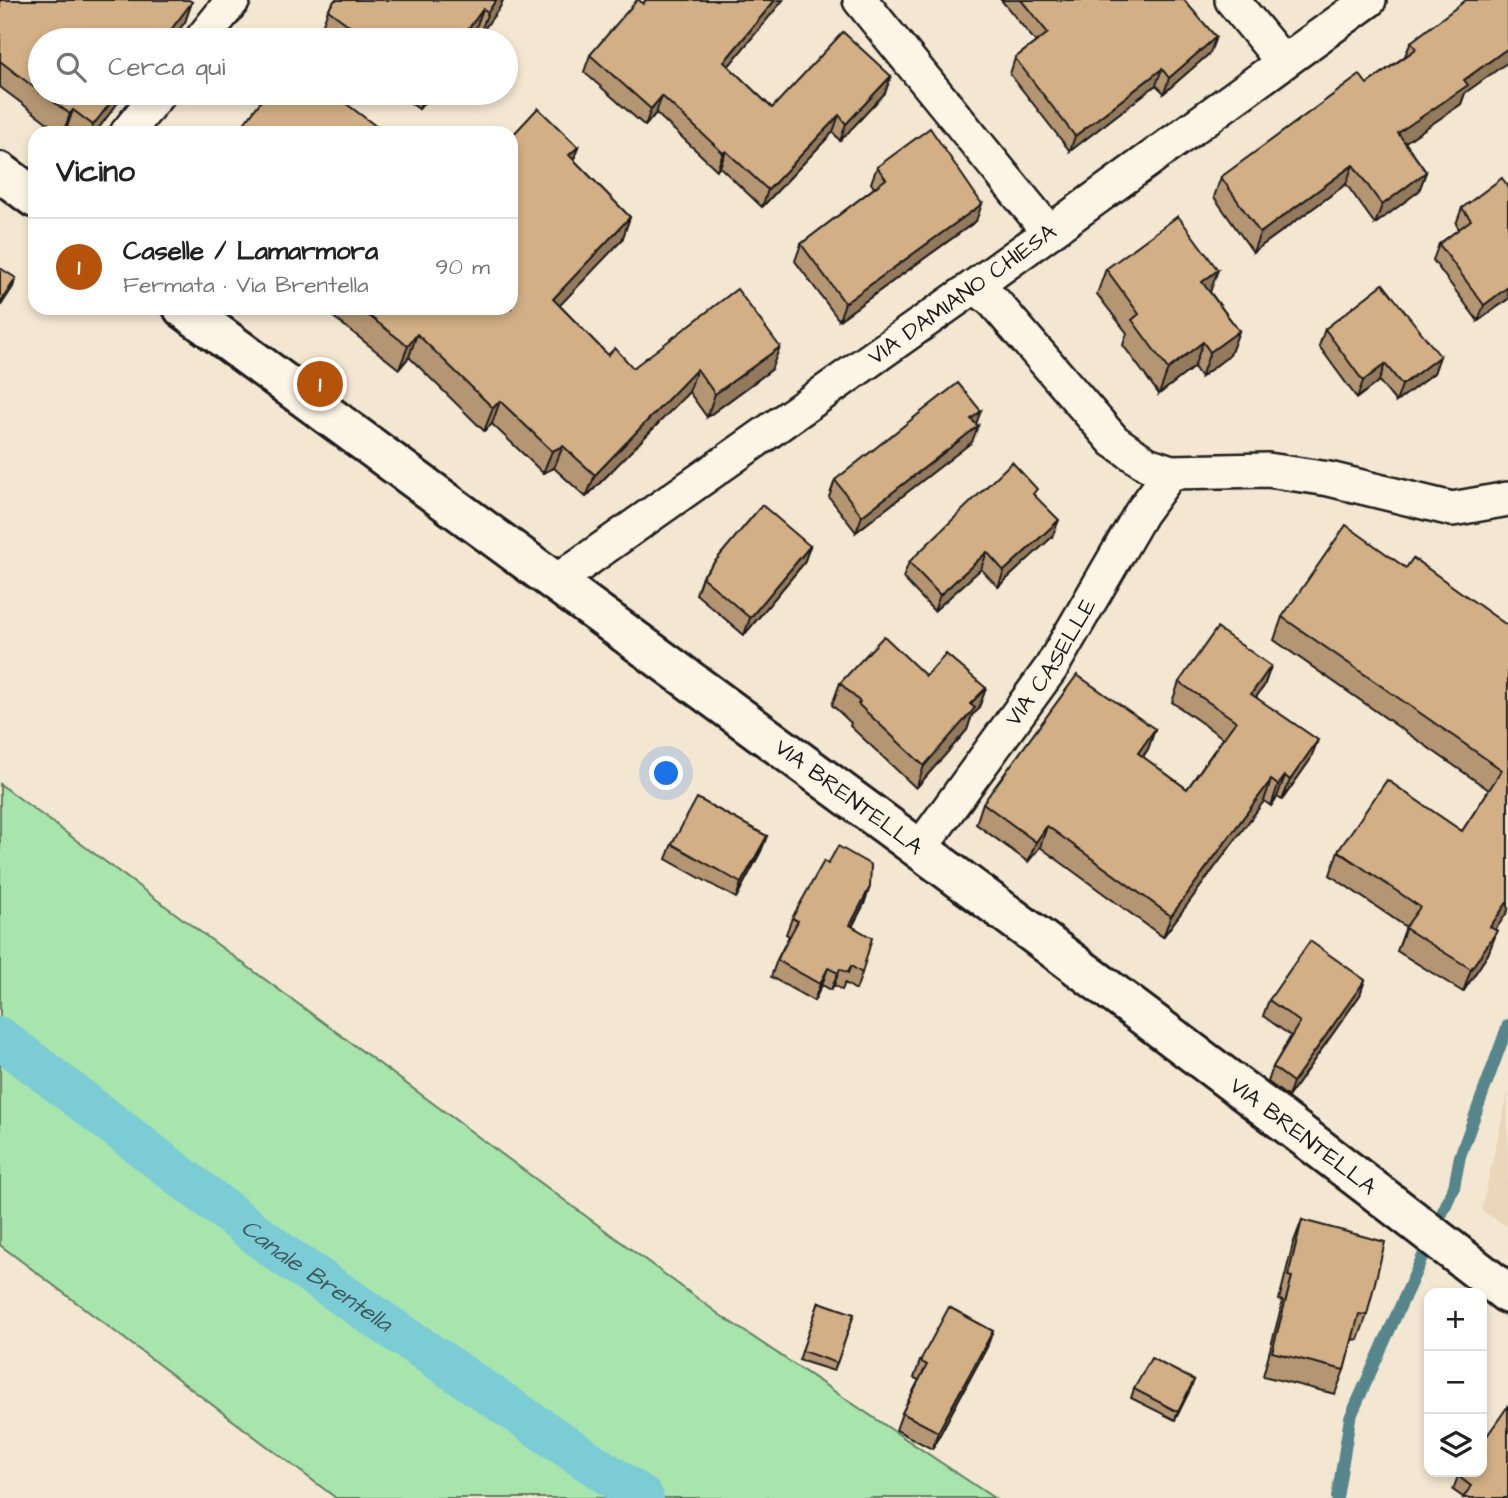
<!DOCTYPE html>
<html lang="it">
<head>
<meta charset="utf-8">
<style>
	body { margin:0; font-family:"Architects Daughter",sans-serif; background:#f2f2f2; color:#222 }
	.controls { position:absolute; right:21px; bottom:21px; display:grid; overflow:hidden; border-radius:14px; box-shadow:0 4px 10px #0003 }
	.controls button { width:63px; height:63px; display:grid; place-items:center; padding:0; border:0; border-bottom:2px solid #e0e0e0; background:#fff; color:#222; font:35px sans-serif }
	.you { position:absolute; left:667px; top:774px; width:24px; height:24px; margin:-18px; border:5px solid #fff; border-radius:50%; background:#1a73e8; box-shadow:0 0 0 10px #1a73e833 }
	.badge { display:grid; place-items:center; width:46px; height:46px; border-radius:50%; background:#b45309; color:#fff; font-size:23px; font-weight:700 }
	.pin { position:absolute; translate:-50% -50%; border:4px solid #fff; box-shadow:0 2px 7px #0006 }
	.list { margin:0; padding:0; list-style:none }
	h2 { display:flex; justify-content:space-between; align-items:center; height:91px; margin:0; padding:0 28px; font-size:30px }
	h2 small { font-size:23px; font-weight:400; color:#767676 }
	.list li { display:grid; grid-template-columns:46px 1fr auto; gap:21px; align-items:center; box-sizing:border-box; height:98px; padding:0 28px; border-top:2px solid #e0e0e0 }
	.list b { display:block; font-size:26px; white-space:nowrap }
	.list p { margin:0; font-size:23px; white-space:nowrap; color:#767676 }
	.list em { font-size:23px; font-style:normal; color:#767676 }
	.icon { flex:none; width:38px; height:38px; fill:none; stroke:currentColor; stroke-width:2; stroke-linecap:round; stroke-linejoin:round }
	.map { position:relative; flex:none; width:1508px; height:1498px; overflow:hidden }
	.search { position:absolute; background:#fff; box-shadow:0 4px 10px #0003; left:28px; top:28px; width:490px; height:77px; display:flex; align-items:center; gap:18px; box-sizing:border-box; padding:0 24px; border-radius:38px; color:#767676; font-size:26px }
	.panel { position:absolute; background:#fff; box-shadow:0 4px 10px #0003; left:28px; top:126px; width:490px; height:189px; border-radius:21px }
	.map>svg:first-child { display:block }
</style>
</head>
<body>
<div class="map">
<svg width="1508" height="1498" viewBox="0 0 1508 1498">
	<rect width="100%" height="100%" fill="#f4e7d2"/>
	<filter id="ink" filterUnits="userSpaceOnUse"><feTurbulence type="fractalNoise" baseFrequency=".0143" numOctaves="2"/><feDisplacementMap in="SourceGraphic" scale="14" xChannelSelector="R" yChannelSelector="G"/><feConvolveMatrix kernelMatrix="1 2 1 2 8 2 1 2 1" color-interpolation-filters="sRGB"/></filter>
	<g filter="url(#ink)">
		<!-- built -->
		<path fill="#ead6bb" d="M 1508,1093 L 1508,1227 L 1481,1210 Z"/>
		<!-- green -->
		<path fill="#a7e5ac" stroke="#628064" stroke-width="2" d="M 0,784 L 720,1315 L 994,1498 L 336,1498 L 0,1245 Z"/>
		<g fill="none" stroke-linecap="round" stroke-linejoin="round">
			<!-- stream -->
			<path stroke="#56868c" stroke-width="12" d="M 1337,1498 L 1350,1418 L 1454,1187 L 1460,1156 L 1508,1025"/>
			<!-- canal -->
			<path stroke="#7cccd6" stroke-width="42" id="s1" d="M 0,1038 L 282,1254 L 643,1498"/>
			<!-- minor casing -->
			<g stroke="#1c1c1c" stroke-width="38">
				<g id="minor">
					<path d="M 860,0 L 1049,232"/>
					<path d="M 1232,0 L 1283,62"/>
					<path d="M 201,40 L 233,0"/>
					<path d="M 127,133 L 159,93"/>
					<path d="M 975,286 L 994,302 L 1114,441 L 1147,464 L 1171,472 L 1268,470 L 1329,479 L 1452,509 L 1508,499"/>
					<path id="s2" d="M 554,583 L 975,286 L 1369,0"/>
					<path id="s3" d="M 921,847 L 1051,668 L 1141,513 L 1171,472"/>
				</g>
			</g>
			<!-- secondary casing -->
			<g stroke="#1c1c1c" stroke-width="44">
				<g id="secondary">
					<path d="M 0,172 L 35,198"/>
					<path id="s4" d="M 183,308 C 625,636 1074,955 1508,1294"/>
				</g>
			</g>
			<!-- minor -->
			<use href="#minor" stroke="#fcf5e5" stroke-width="33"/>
			<!-- secondary -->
			<use href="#secondary" stroke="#fcf5e5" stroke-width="38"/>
		</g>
		<!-- wall -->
		<g fill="#b59672" stroke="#1c1c1c" stroke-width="2">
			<path d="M 0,0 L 192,2 L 185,22 L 171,40 L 40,40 L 40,93 L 130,93 L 128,95 L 125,93 L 95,133 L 70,133 L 66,130 L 63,133 L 61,133 L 0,87 Z"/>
			<path d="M 335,0 L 503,0 L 500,7 L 479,36 L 474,33 L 469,40 L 327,40 L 319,34 L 328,10 Z"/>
			<path d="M 646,0 L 783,0 L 728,66 L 772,108 L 891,76 L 885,93 L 840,141 L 833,132 L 762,207 L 720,167 L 717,170 L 656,113 L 645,126 L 584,72 L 590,55 Z"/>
			<path d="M 1001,0 L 1184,0 L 1210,53 L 1164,93 L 1156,85 L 1070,151 L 1010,74 L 1015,58 L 1036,42 Z"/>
			<path d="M 1411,42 L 1465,93 L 1461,104 L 1405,142 L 1426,172 L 1419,191 L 1375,224 L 1346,184 L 1253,252 L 1214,197 L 1221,177 L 1367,84 L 1405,56 Z"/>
			<path d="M 397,93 L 431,93 L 419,109 Z"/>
			<path d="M 578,147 L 574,160 L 630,217 L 622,240 L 559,305 L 608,355 L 633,368 L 771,370 L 707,417 L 689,392 L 586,497 L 554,468 L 543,473 L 492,424 L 484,431 L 409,357 L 399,369 L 332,316 L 335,308 L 511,308 Z"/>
			<path d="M 877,167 L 976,221 L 839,320 L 795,261 L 801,244 L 874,188 L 871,183 Z"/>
			<path d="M 1508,186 L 1508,299 L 1478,321 L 1433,260 L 1439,244 L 1459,229 L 1456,224 L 1462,208 Z"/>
			<path d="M 1106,269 L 1210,292 L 1239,331 L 1230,355 L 1201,377 L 1194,367 L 1159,394 L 1123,345 L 1127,333 L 1097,294 Z"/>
			<path d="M 1325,329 L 1440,356 L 1434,373 L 1396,402 L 1379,381 L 1357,398 L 1319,346 Z"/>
			<path d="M 976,424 L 972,442 L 856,532 L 829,497 L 835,480 Z"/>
			<path d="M 1035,496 L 1052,537 L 998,587 L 981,569 L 934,611 L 903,578 L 909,562 Z"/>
			<path d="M 810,546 L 804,563 L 744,635 L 696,594 L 702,577 Z"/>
			<path d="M 1406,568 L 1508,626 L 1495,930 L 1497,931 L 1488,954 L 1463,992 L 1397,951 L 1406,927 L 1330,875 L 1338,851 L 1462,831 L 1489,790 L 1274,640 L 1282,617 Z"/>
			<path d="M 1271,666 L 1264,686 L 1256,697 L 1310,760 L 1282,800 L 1277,797 L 1271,806 L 1264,801 L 1163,937 L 1040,847 L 1028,862 L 976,824 L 983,803 L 1155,729 L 1148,749 L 1143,757 L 1187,789 L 1223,738 L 1172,702 L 1179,682 Z"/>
			<path d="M 926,676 L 986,688 L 978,710 L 972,715 L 967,730 L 916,788 L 850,726 L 851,723 L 832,705 L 840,683 Z"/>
			<path d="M 767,836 L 761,851 L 736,898 L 666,859 L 672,844 Z"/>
			<path d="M 864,904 L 852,927 L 862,973 L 856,990 L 845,983 L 842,990 L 834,985 L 831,990 L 822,985 L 814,1001 L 771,977 L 777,960 L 789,936 L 786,934 L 792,918 Z"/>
			<path d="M 1360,995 L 1288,1097 L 1268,1082 L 1273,1067 L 1291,1036 L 1263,1016 L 1269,1000 Z"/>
			<path d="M 1302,1220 L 1367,1315 L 1358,1340 L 1352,1339 L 1344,1370 L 1335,1394 L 1263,1376 L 1283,1301 L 1279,1300 L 1293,1244 Z"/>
			<path d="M 819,1302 L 854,1314 L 834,1371 L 799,1360 Z"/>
			<path d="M 987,1347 L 932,1449 L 896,1430 L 902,1413 L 919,1380 L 914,1378 L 920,1361 Z"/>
			<path d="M 1194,1380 L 1175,1420 L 1131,1398 L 1134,1389 Z"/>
			<path d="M 1458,1476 L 1508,1498 L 1463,1497 L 1453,1490 Z"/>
		</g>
		<!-- shaded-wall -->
		<g fill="#937a5d" stroke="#1c1c1c" stroke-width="2">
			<path d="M 496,0 L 503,0 L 500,7 L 479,36 L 488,12 Z"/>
			<path d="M 775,0 L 783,0 L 718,79 L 724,62 Z"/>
			<path d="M 192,2 L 185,22 L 171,40 L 163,40 Z"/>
			<path d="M 483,9 L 474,33 L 469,40 L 460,40 Z"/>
			<path d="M 1216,37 L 1210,53 L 1164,93 L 1169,78 Z"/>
			<path d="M 1508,48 L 1508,62 L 1465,93 L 1461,104 L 1391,152 L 1398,133 L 1464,80 Z"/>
			<path d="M 1162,69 L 1156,85 L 1070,151 L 1075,136 Z"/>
			<path d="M 891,76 L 885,93 L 840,141 L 846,124 Z"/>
			<path d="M 118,93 L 125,93 L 95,133 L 90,133 L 93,125 Z"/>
			<path d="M 425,93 L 431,93 L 419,109 Z"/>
			<path d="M 662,96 L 656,113 L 645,126 L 651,109 Z"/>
			<path d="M 73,110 L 66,130 L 63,133 L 70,114 Z"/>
			<path d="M 839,115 L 833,132 L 762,207 L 768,190 Z"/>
			<path d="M 578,147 L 570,170 L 569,155 Z"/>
			<path d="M 726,151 L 720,167 L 717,170 L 723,153 Z"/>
			<path d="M 1353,165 L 1346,184 L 1253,252 L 1260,233 Z"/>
			<path d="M 1426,172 L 1419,191 L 1375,224 L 1382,205 Z"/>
			<path d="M 982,204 L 976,221 L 839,320 L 845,303 Z"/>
			<path d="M 630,217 L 622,240 L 544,322 L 553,299 Z"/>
			<path d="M 1218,270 L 1209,295 L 1202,282 Z"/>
			<path d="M 16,278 L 13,287 L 0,307 L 0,303 Z"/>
			<path d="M 1508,287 L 1508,299 L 1478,321 L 1484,305 Z"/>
			<path d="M 1239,331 L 1230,355 L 1201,377 L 1210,352 Z"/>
			<path d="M 417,334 L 409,357 L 399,369 L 408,346 Z"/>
			<path d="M 1203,342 L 1194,367 L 1159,394 L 1168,369 Z"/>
			<path d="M 780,347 L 771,370 L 707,417 L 715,394 Z"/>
			<path d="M 1440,356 L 1434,373 L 1396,402 L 1402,385 Z"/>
			<path d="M 1385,364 L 1379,381 L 1357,398 L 1363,381 Z"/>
			<path d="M 697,369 L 689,392 L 586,497 L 595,475 Z"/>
			<path d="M 500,401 L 492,424 L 484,431 L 493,408 Z"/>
			<path d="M 981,411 L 975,427 L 971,419 Z"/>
			<path d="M 978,426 L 972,442 L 856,532 L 862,516 Z"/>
			<path d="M 563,446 L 554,468 L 543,473 L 552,451 Z"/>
			<path d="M 1059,520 L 1052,537 L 998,587 L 1004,571 Z"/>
			<path d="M 810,546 L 804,563 L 744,635 L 750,618 Z"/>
			<path d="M 987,552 L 981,569 L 934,611 L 940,595 Z"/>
			<path d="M 1271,666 L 1264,686 L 1244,714 L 1251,694 Z"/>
			<path d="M 986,688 L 978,710 L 972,715 L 967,730 L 916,788 L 924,766 L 970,704 Z"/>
			<path d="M 1155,729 L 1148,749 L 1130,774 L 1138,753 Z"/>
			<path d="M 1318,740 L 1310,760 L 1282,800 L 1290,780 Z"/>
			<path d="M 1285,776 L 1277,797 L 1271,806 L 1278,785 Z"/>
			<path d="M 1271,780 L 1264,801 L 1163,937 L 1171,916 Z"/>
			<path d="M 1047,826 L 1040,847 L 1028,862 L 1036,842 Z"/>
			<path d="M 767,836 L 761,851 L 736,898 L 741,883 Z"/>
			<path d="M 870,887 L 864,904 L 844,942 L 850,925 Z"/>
			<path d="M 1508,901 L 1508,911 L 1482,950 L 1490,927 Z"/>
			<path d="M 1497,931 L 1488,954 L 1463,992 L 1471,969 Z"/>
			<path d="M 828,968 L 822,985 L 814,1001 L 820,984 Z"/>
			<path d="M 840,969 L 834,985 L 831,990 L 838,973 Z"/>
			<path d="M 1365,980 L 1360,995 L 1288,1097 L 1293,1082 Z"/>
			<path d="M 993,1331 L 987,1347 L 932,1449 L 938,1432 Z"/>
			<path d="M 1194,1380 L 1191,1388 L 1175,1420 L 1178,1412 Z"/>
		</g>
		<!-- building -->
		<g fill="#d2af85" stroke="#1c1c1c" stroke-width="2">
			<path d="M 0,0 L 189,0 L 192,2 L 163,40 L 40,40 L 40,92 L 0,61 Z"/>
			<path d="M 335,0 L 496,0 L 488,12 L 483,9 L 460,40 L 369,40 L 328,10 Z"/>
			<path d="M 637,0 L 639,0 L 643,4 L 646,0 L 775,0 L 724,62 L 772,108 L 843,32 L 891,76 L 846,124 L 839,115 L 768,190 L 726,151 L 723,153 L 662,96 L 651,109 L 590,55 Z"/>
			<path d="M 1021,0 L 1184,0 L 1216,37 L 1169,78 L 1162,69 L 1075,136 L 1015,58 L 1048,33 Z"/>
			<path d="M 1466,0 L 1508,0 L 1508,48 L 1464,80 L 1468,85 L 1398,133 L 1426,172 L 1382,205 L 1353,165 L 1260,233 L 1221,177 L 1360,75 L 1367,84 L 1416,49 L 1411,42 Z"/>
			<path d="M 42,93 L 118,93 L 93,125 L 73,110 L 70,114 Z"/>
			<path d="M 267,93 L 332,93 L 385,133 L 237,133 Z"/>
			<path d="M 538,108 L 578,147 L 569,155 L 630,217 L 553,299 L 608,355 L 615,348 L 633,368 L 737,289 L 780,347 L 715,394 L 697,369 L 595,475 L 563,446 L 552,451 L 500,401 L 493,408 L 417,334 L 408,346 L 359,308 L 511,308 L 511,137 Z"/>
			<path d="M 930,128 L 982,204 L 845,303 L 801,244 L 886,179 L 877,167 Z"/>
			<path d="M 1502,178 L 1508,186 L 1508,287 L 1484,305 L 1439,244 L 1471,220 L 1462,208 Z"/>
			<path d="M 1178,216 L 1218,270 L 1202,282 L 1239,331 L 1210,352 L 1203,342 L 1168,369 L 1132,320 L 1139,314 L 1106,269 Z"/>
			<path d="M 0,268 L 16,278 L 0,303 Z"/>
			<path d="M 1383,284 L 1440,356 L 1402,385 L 1385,364 L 1363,381 L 1325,329 Z"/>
			<path d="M 958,383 L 981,411 L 971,419 L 978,426 L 862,516 L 835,480 Z"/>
			<path d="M 1012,462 L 1037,489 L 1033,494 L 1059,520 L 1004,571 L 987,552 L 940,595 L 909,562 Z"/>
			<path d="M 762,505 L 810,546 L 750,618 L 702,577 Z"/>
			<path d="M 1346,525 L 1406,568 L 1413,558 L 1508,626 L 1508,901 L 1490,927 L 1497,931 L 1471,969 L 1405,928 L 1420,907 L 1338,851 L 1387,780 L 1462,831 L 1502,770 L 1282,617 Z"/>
			<path d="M 1217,628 L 1271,666 L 1251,694 L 1318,740 L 1290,780 L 1285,776 L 1278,785 L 1271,780 L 1171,916 L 1047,826 L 1036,842 L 983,803 L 1077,675 L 1155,729 L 1138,753 L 1187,789 L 1236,721 L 1179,682 Z"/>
			<path d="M 884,636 L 926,676 L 946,654 L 986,688 L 970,704 L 975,708 L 924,766 L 858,704 L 860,702 L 840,683 Z"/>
			<path d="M 697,798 L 767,836 L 741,883 L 672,844 Z"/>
			<path d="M 838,846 L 871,865 L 870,887 L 850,925 L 872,938 L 862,973 L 851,966 L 848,973 L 840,969 L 838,973 L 828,968 L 820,984 L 777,960 L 798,921 L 792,918 L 824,861 L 828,864 Z"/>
			<path d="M 1310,941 L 1365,980 L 1293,1082 L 1273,1067 L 1300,1022 L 1269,1000 Z"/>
			<path d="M 1302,1220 L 1385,1242 L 1367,1315 L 1359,1314 L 1344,1370 L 1272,1352 L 1292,1277 L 1288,1276 Z"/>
			<path d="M 819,1302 L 854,1314 L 837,1363 L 802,1351 Z"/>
			<path d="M 949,1307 L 993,1331 L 938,1432 L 902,1413 L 927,1365 L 920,1361 Z"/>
			<path d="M 1151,1358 L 1194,1380 L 1178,1412 L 1134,1389 Z"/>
			<path d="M 1508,1406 L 1508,1498 L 1463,1498 L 1471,1486 L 1458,1476 L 1462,1472 L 1482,1472 L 1482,1443 Z"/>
		</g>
	</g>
	<g text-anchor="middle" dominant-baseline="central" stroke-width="7" stroke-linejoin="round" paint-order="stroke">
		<!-- street labels -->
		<g font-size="23" fill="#1c1c1c" stroke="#fcf5e5">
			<text stroke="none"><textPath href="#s2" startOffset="500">VIA DAMIANO CHIESA</textPath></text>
			<text stroke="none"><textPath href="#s3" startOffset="226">VIA CASELLE</textPath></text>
			<text stroke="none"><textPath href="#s4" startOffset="826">VIA BRENTELLA</textPath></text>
			<text stroke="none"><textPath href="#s4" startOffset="1393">VIA BRENTELLA</textPath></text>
		</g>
		<!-- water labels -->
		<g font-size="24" font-style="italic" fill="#3e5a5d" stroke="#fcf5e5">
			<text stroke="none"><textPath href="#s1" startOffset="396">Canale Brentella</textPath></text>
		</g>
	</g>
</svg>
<div class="controls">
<button>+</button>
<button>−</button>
<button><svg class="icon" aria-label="layers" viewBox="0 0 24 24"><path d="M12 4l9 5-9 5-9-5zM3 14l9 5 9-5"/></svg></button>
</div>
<div class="you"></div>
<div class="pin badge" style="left:320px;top:384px">1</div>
<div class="search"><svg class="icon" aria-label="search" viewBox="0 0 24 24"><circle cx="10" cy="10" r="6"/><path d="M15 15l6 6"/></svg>Cerca qui</div>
<section class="panel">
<h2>Vicino<small></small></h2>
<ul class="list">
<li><span class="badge">1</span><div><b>Caselle / Lamarmora</b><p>Fermata · Via Brentella</p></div><em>90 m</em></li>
</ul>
</section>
</div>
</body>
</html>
